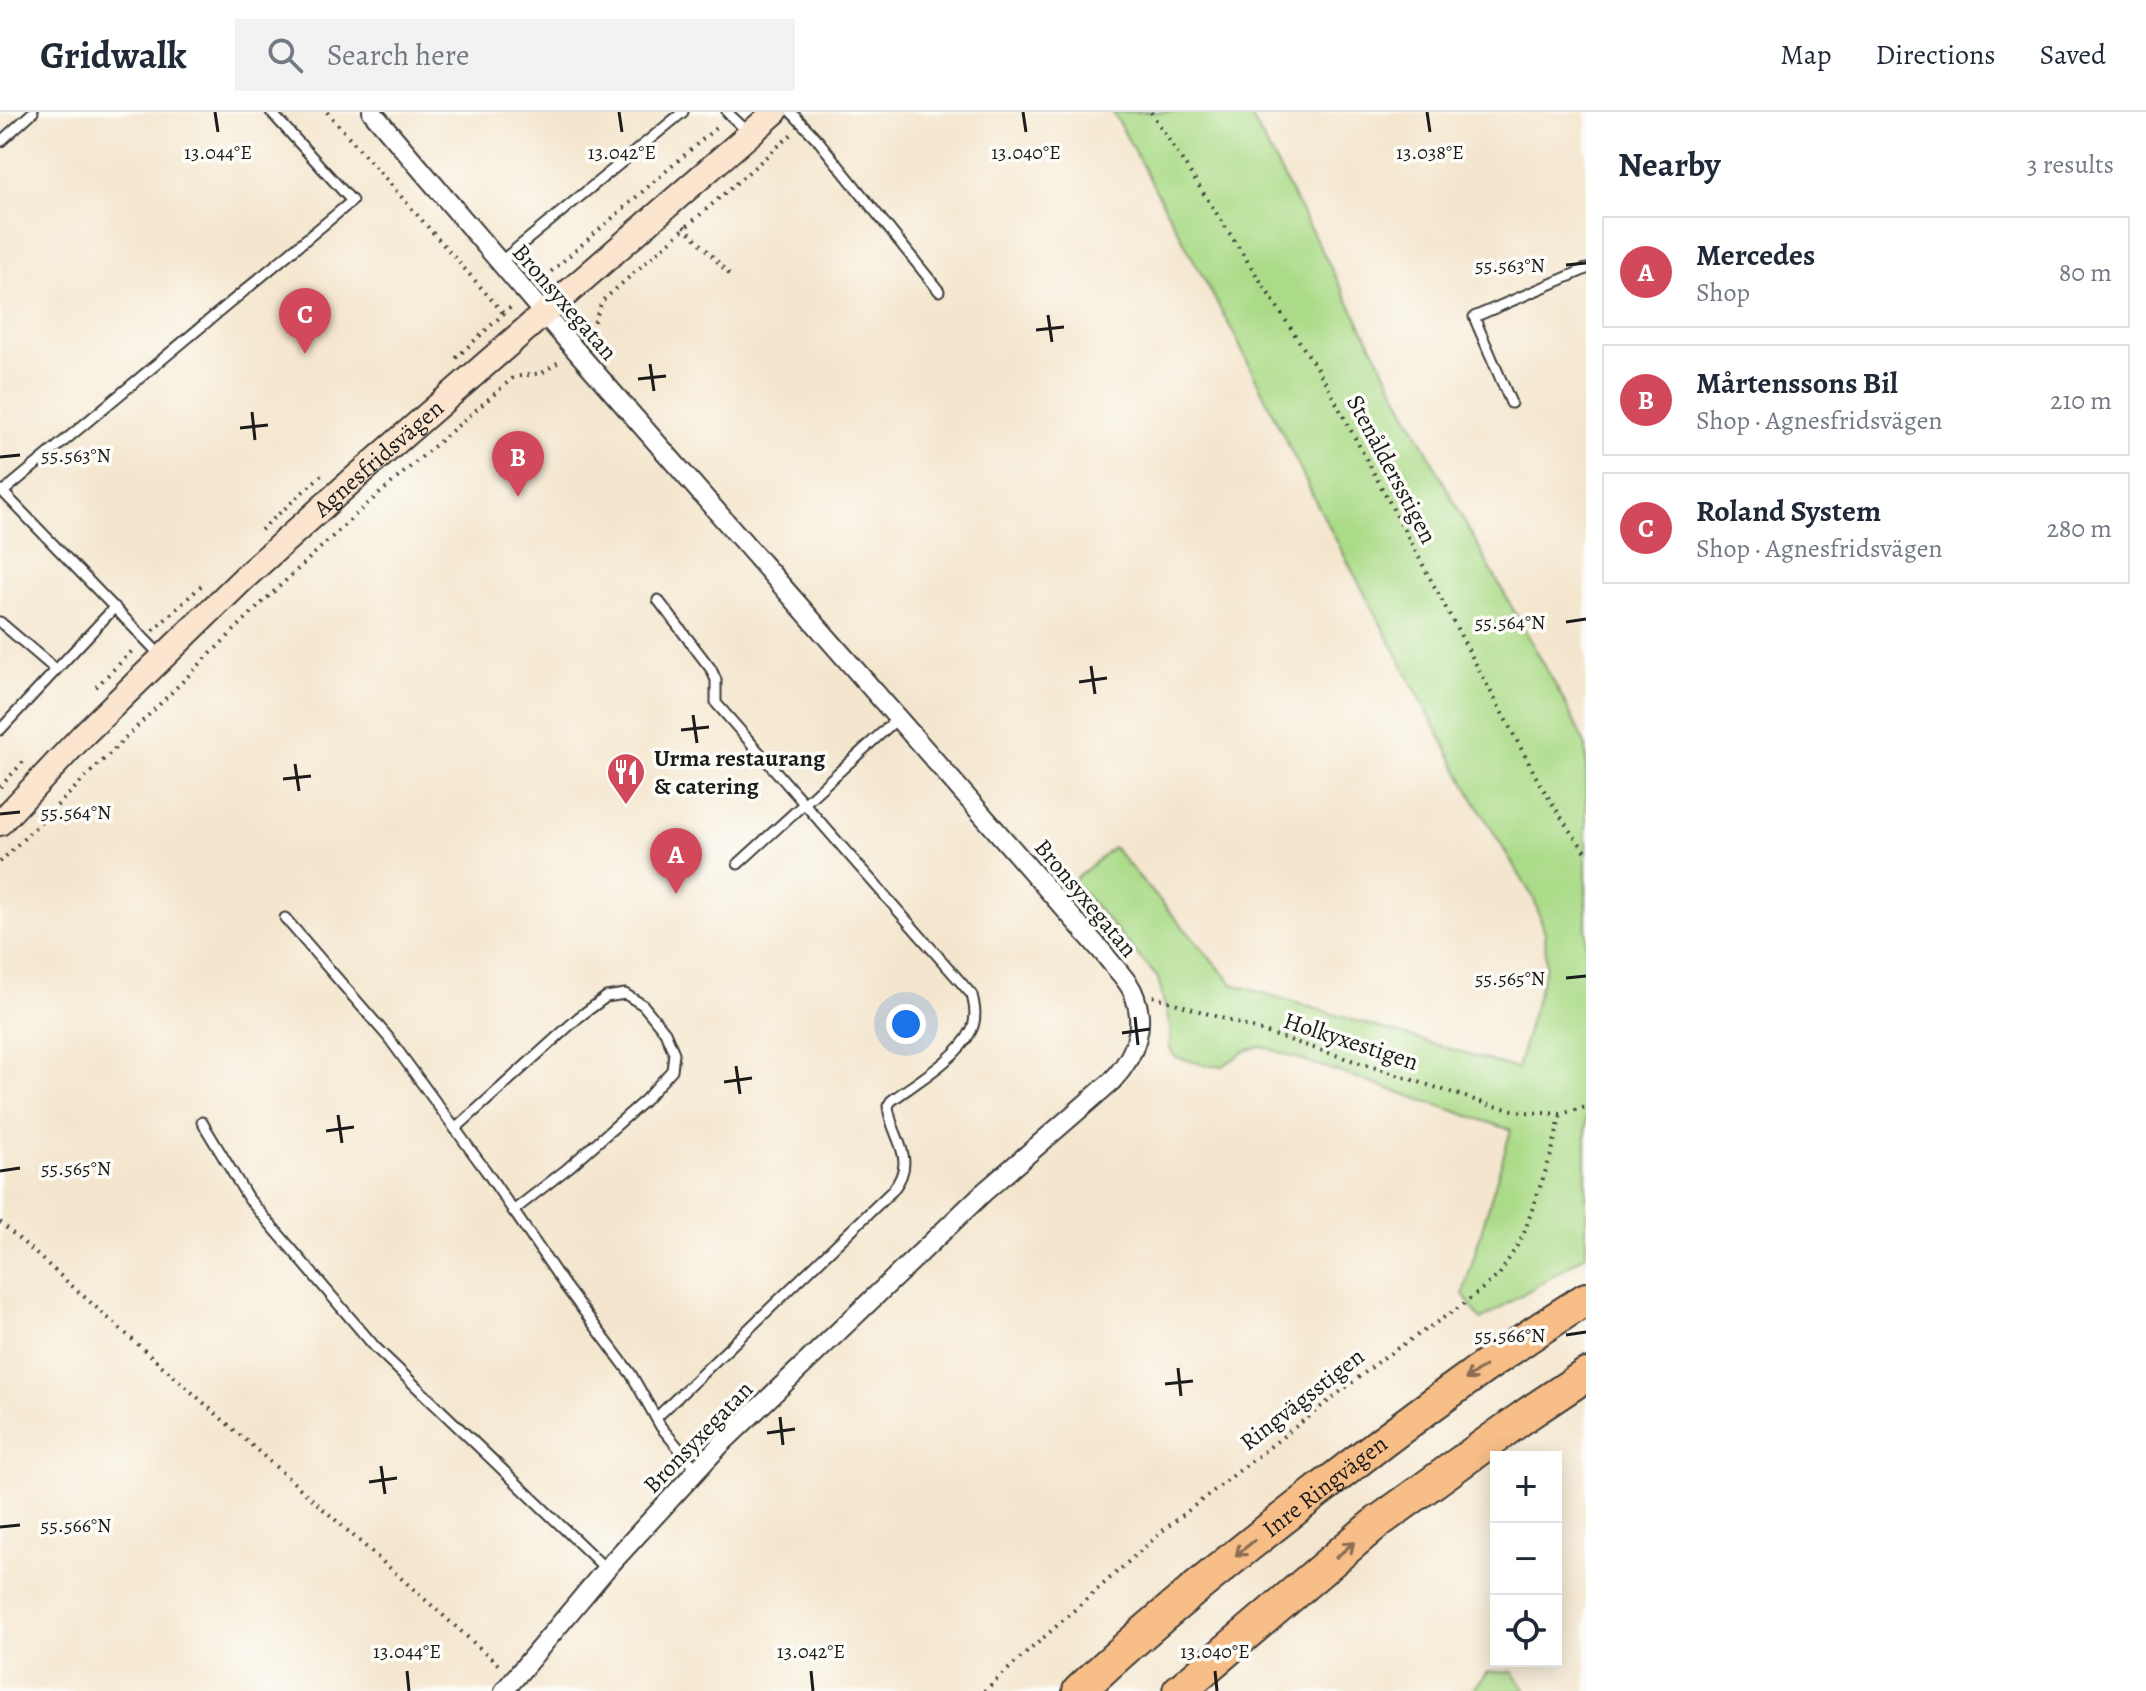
<!DOCTYPE html>
<html lang="en">
<head>
<meta charset="utf-8">
<style>
	body { margin:0; font-family:Alegreya,serif; background:#f2f2f3; color:#1f2937 }
	.controls { position:absolute; right:24px; bottom:24px; display:grid; overflow:hidden; border-radius:0px; box-shadow:0 4px 20px #0003 }
	.controls button { width:72px; height:72px; display:grid; place-items:center; padding:0; border:0; border-bottom:2px solid #e0e1e3; background:#fff; color:#1f2937; font:40px sans-serif }
	.you { position:absolute; left:906px; top:912px; width:28px; height:28px; margin:-20px; border:6px solid #fff; border-radius:50%; background:#1a73e8; box-shadow:0 0 0 12px #1a73e833 }
	.badge { display:grid; place-items:center; width:52px; height:52px; border-radius:50%; background:#d1495b; color:#fff; font-size:26px; font-weight:700 }
	.pin { position:absolute; translate:-50% -66px; filter:drop-shadow(0 2px 4px #0008) }
	.pin::after { content:''; position:absolute; top:42px; width:28px; height:24px; background:inherit; clip-path:polygon(0 0,100% 0,50% 100%) }
	.list { margin:0; padding:0; list-style:none }
	h2 { display:flex; justify-content:space-between; align-items:center; height:104px; margin:0; padding:0 32px; font-size:34px }
	h2 small { font-size:26px; font-weight:400; color:#747a83 }
	.list li { display:grid; grid-template-columns:52px 1fr auto; gap:24px; align-items:center; box-sizing:border-box; height:112px; margin:0 16px 16px; padding:0 16px; border:2px solid #e0e1e3; border-radius:0px }
	.list b { display:block; font-size:30px; white-space:nowrap }
	.list p { margin:0; font-size:26px; white-space:nowrap; color:#747a83 }
	.list em { font-size:26px; font-style:normal; color:#747a83 }
	.icon { flex:none; width:44px; height:44px; fill:none; stroke:currentColor; stroke-width:2; stroke-linecap:round; stroke-linejoin:round }
	.map { position:relative; flex:none; width:1586px; height:1579px; overflow:hidden }
	header { display:flex; align-items:center; gap:48px; box-sizing:border-box; height:112px; padding:0 40px; background:#fff; border-bottom:2px solid #e0e1e3 }
	header strong { font-size:38px }
	nav { display:flex; gap:44px; margin-inline-start:auto; font-size:28px }
	.search { width:560px; height:72px; background:#f2f2f3; display:flex; align-items:center; gap:20px; box-sizing:border-box; padding:0 28px; border-radius:0px; color:#747a83; font-size:30px }
	main { display:flex }
	aside { flex:1; background:#fff }
	.map>svg:first-child { display:block }
</style>
</head>
<body>
<header>
<strong>Gridwalk</strong>
<div class="search"><svg class="icon" aria-label="search" viewBox="0 0 24 24"><circle cx="10" cy="10" r="6"/><path d="M15 15l6 6"/></svg>Search here</div>
<nav><a>Map</a><a>Directions</a><a>Saved</a></nav>
</header>
<main>
<div class="map">
<svg width="1586" height="1579" viewBox="0 0 1586 1579">
	<rect width="100%" height="100%" fill="#fdfcf7"/>
	<filter id="ink" filterUnits="userSpaceOnUse"><feTurbulence type="fractalNoise" baseFrequency=".0125" numOctaves="2"/><feDisplacementMap in="SourceGraphic" scale="16" xChannelSelector="R" yChannelSelector="G"/><feConvolveMatrix kernelMatrix="1 2 1 2 8 2 1 2 1" color-interpolation-filters="sRGB"/></filter>
	<filter id="wash" filterUnits="userSpaceOnUse"><feTurbulence type="fractalNoise" baseFrequency=".006" numOctaves="4" result="noise"/><feDisplacementMap in="SourceGraphic" scale="32" xChannelSelector="R" yChannelSelector="G"/><feGaussianBlur stdDeviation="1.8" result="paint"/><feColorMatrix in="noise" values="0 0 0 0 0 0 0 0 0 0 0 0 0 0 0 0 0 1.4 0 .05"/><feComposite in="paint" operator="in"/></filter>
	<g filter="url(#wash)">
		<rect width="100%" height="100%" fill="#f4e6ce"/>
		<!-- green -->
		<g fill="#abdb88" stroke="#647c52" stroke-width="2">
			<path d="M 1113,0 L 1249,0 L 1465,411 L 1562,585 L 1586,634 L 1586,1143 L 1481,1208 L 1463,1182 L 1511,1018 L 1261,934 L 1245,939 L 1223,954 L 1209,954 L 1175,945 L 1169,935 L 1171,920 L 1158,866 L 1073,769 L 1113,735 L 1233,872 L 1517,957 L 1546,854 L 1545,821 L 1534,787 L 1474,688 L 1317,392 L 1234,222 Z"/>
			<path d="M 1500,1559 L 1513,1560 L 1526,1579 L 1472,1579 L 1488,1560 Z"/>
		</g>
	</g>
	<g filter="url(#ink)">
		<g fill="none" stroke-linecap="round" stroke-linejoin="round">
			<!-- lane casing -->
			<g stroke="#3c3a37" stroke-width="13">
				<g id="lane">
					<path d="M 727,0 L 748,20"/>
					<path d="M 791,0 L 817,27 L 939,179"/>
					<path d="M 0,30 L 33,0"/>
					<path d="M 500,150 L 683,0"/>
					<path d="M 1511,291 L 1474,205 L 1586,157"/>
					<path d="M 1,378 L 162,545"/>
					<path d="M 3,380 L 352,89 L 271,0"/>
					<path d="M 0,510 L 55,557"/>
					<path d="M 0,618 L 115,495"/>
					<path d="M 738,752 L 898,606"/>
					<path d="M 285,806 L 388,925 L 486,1059 L 565,1174 L 631,1262 L 661,1315 L 697,1358"/>
					<path d="M 202,1010 L 248,1086 L 375,1235 L 606,1457"/>
					<path d="M 455,1017 L 579,905 L 606,885 L 625,882 L 643,893 L 665,920 L 674,941 L 672,958 L 644,989 L 568,1056 L 513,1099"/>
					<path d="M 656,1306 L 893,1078 C 919,1045 891,1027 888,994 L 891,989 C 915,971 958,946 971,919 C 977,907 975,895 972,883 L 716,591 L 716,568 L 711,557 L 658,488"/>
				</g>
			</g>
			<!-- street casing -->
			<g stroke="#3c3a37" stroke-width="22">
				<path id="street" d="M 372,0 L 544,202 L 1105,843 C 1113,854 1126,866 1132,878 C 1148,912 1135,944 1112,969 L 983,1081 L 721,1332 L 606,1457 L 504,1579"/>
			</g>
			<!-- secondary casing -->
			<g stroke="#3c3a37" stroke-width="28">
				<g id="secondary">
					<path id="s1" d="M 0,711 L 84,622 L 245,465 L 346,374 L 775,0"/>
				</g>
			</g>
			<!-- highway casing -->
			<g stroke="#3c3a37" stroke-width="36">
				<g id="highway">
					<path id="s2" d="M 1079,1579 C 1153,1509 1233,1445 1313,1383 C 1402,1314 1491,1247 1586,1187"/>
					<path d="M 1179,1579 L 1375,1412 L 1529,1301 L 1586,1263"/>
				</g>
			</g>
			<!-- path -->
			<g stroke="#3c3a37" stroke-width="4" stroke-dasharray="2 6" stroke-linecap="butt">
				<path d="M 327,0 L 505,203"/>
				<path d="M 1151,0 L 1323,266 L 1540,672 L 1568,716 L 1586,740"/>
				<path d="M 684,114 L 730,163"/>
				<path d="M 539,170 L 719,13"/>
				<path d="M 586,223 L 592,217 L 602,189 L 792,22"/>
				<path d="M 456,246 L 514,192"/>
				<path d="M 261,418 L 326,359"/>
				<path d="M 153,519 L 202,473"/>
				<path d="M 96,575 L 135,536"/>
				<path d="M 0,675 L 23,650"/>
				<path d="M 0,750 L 266,487 L 364,395 L 514,265 L 542,261 L 560,249"/>
				<path d="M 1153,884 L 1490,993 L 1522,1000 L 1561,1002 L 1586,995"/>
				<path d="M 0,1110 L 500,1554"/>
				<path d="M 984,1579 L 1166,1416 L 1386,1244 L 1461,1194 L 1499,1163 L 1523,1124 L 1551,1043 L 1561,1002"/>
			</g>
			<!-- lane -->
			<use href="#lane" stroke="#fff" stroke-width="9"/>
			<!-- street -->
			<use href="#street" stroke="#fff" stroke-width="18"/>
			<!-- secondary -->
			<use href="#secondary" stroke="#fce5cf" stroke-width="24"/>
			<!-- highway -->
			<use href="#highway" stroke="#f7be87" stroke-width="32"/>
		</g>
		<!-- one-way arrows -->
		<defs><path id="oneway-shaft" d="M-6 0H5M1.5-3L5.5 0L1.5 3" fill="none" stroke-width="1.6" stroke-linecap="round" stroke-linejoin="round" transform="scale(2)"/></defs>
		<g stroke="#8a6d52">
			<use href="#oneway-shaft" transform="translate(1475 1261) rotate(145)"/>
			<use href="#oneway-shaft" transform="translate(1245 1436) rotate(141)"/>
			<use href="#oneway-shaft" transform="translate(1345 1438) rotate(-40)"/>
		</g>
	</g>
	<!-- ticks -->
	<path fill="none" stroke="#1c1c1c" stroke-width="3" d="M 215,0 L 218,20M 619,0 L 622,20M 1023,0 L 1026,20M 1427,0 L 1430,20M 1566,153 L 1586,151M 1048,203 L 1052,230M 1036,218 L 1064,215M 650,252 L 654,279M 638,267 L 666,264M 252,300 L 255,328M 240,316 L 268,313M 0,345 L 20,343M 1566,510 L 1586,507M 1091,554 L 1095,582M 1079,570 L 1107,566M 693,603 L 697,631M 681,618 L 709,615M 295,652 L 299,679M 283,667 L 311,664M 0,702 L 20,700M 1566,866 L 1586,864M 1135,905 L 1138,933M 1122,921 L 1150,917M 736,954 L 740,982M 724,970 L 752,966M 338,1003 L 342,1031M 326,1019 L 354,1015M 0,1059 L 20,1056M 1566,1223 L 1586,1220M 1178,1256 L 1181,1284M 1165,1272 L 1193,1269M 780,1305 L 783,1333M 767,1321 L 795,1317M 381,1354 L 385,1382M 369,1370 L 397,1366M 0,1415 L 20,1413M 407,1559 L 409,1579M 811,1559 L 813,1579M 1215,1559 L 1217,1579"/>
	<!-- icons -->
	<defs>
		<g id="restaurant-pin" transform="scale(2)"><path d="M0 17L-7.5 6A9.5 9.5 0 1 1 7.5 6Z" fill="#d1495b" stroke="#fdfcf7"/><path d="M-5-6h1v4h1v-4h1v4h1v-4h1v5L-1.5 .5V6h-2V.5L-5-1ZM5-6V6H3V1.5H1.5Q1.5-4 5-6Z" fill="#fff"/></g>
	</defs>
	<g fill-rule="evenodd">
		<use href="#restaurant-pin" x="626" y="660"/>
	</g>
	<g text-anchor="middle" dominant-baseline="central" stroke-width="7" stroke-linejoin="round" paint-order="stroke">
		<!-- street labels -->
		<g font-size="24" fill="#1c1c1c" stroke="#fdfcf7">
			<text transform="translate(565 190) rotate(49)">Bronsyxegatan</text>
			<text stroke="none"><textPath href="#s1" startOffset="526">Agnesfridsvägen</textPath></text>
			<text transform="translate(1392 357) rotate(62)">Stenåldersstigen</text>
			<text transform="translate(1086 786) rotate(50)">Bronsyxegatan</text>
			<text transform="translate(1351 929) rotate(18)">Holkyxestigen</text>
			<text transform="translate(1302 1287) rotate(-38)">Ringvägsstigen</text>
			<text transform="translate(698 1325) rotate(-46)">Bronsyxegatan</text>
			<text stroke="none"><textPath href="#s2" startOffset="320">Inre Ringvägen</textPath></text>
		</g>
		<!-- poi labels -->
		<g font-size="24" font-weight="bold" fill="#1c1c1c" stroke="#fdfcf7" text-anchor="start">
			<text x="654" y="646">Urma restaurang<tspan x="654" dy="28">&amp; catering</tspan></text>
		</g>
	</g>
	<g font-size="20" text-anchor="middle" fill="#1c1c1c" stroke="#fdfcf7" stroke-width="7" stroke-linejoin="round" paint-order="stroke">
		<text x="218" y="47">13.044°E</text>
		<text x="622" y="47">13.042°E</text>
		<text x="1026" y="47">13.040°E</text>
		<text x="1430" y="47">13.038°E</text>
		<text x="1510" y="160">55.563°N</text>
		<text x="76" y="350">55.563°N</text>
		<text x="1510" y="517">55.564°N</text>
		<text x="76" y="707">55.564°N</text>
		<text x="1510" y="873">55.565°N</text>
		<text x="76" y="1063">55.565°N</text>
		<text x="1510" y="1230">55.566°N</text>
		<text x="76" y="1420">55.566°N</text>
		<text x="407" y="1546">13.044°E</text>
		<text x="811" y="1546">13.042°E</text>
		<text x="1215" y="1546">13.040°E</text>
	</g>
</svg>
<div class="controls">
<button>+</button>
<button>−</button>
<button><svg class="icon" aria-label="locate" viewBox="0 0 24 24"><circle cx="12" cy="12" r="6"/><path d="M12 2v4M12 18v4M2 12h4M18 12h4"/></svg></button>
</div>
<div class="you"></div>
<div class="pin badge" style="left:676px;top:782px">A</div>
<div class="pin badge" style="left:518px;top:385px">B</div>
<div class="pin badge" style="left:305px;top:242px">C</div>
</div>
<aside>
<h2>Nearby<small>3 results</small></h2>
<ul class="list">
<li><span class="badge">A</span><div><b>Mercedes</b><p>Shop</p></div><em>80 m</em></li>
<li><span class="badge">B</span><div><b>Mårtenssons Bil</b><p>Shop · Agnesfridsvägen</p></div><em>210 m</em></li>
<li><span class="badge">C</span><div><b>Roland System</b><p>Shop · Agnesfridsvägen</p></div><em>280 m</em></li>
</ul>
</aside>
</main>
</body>
</html>
